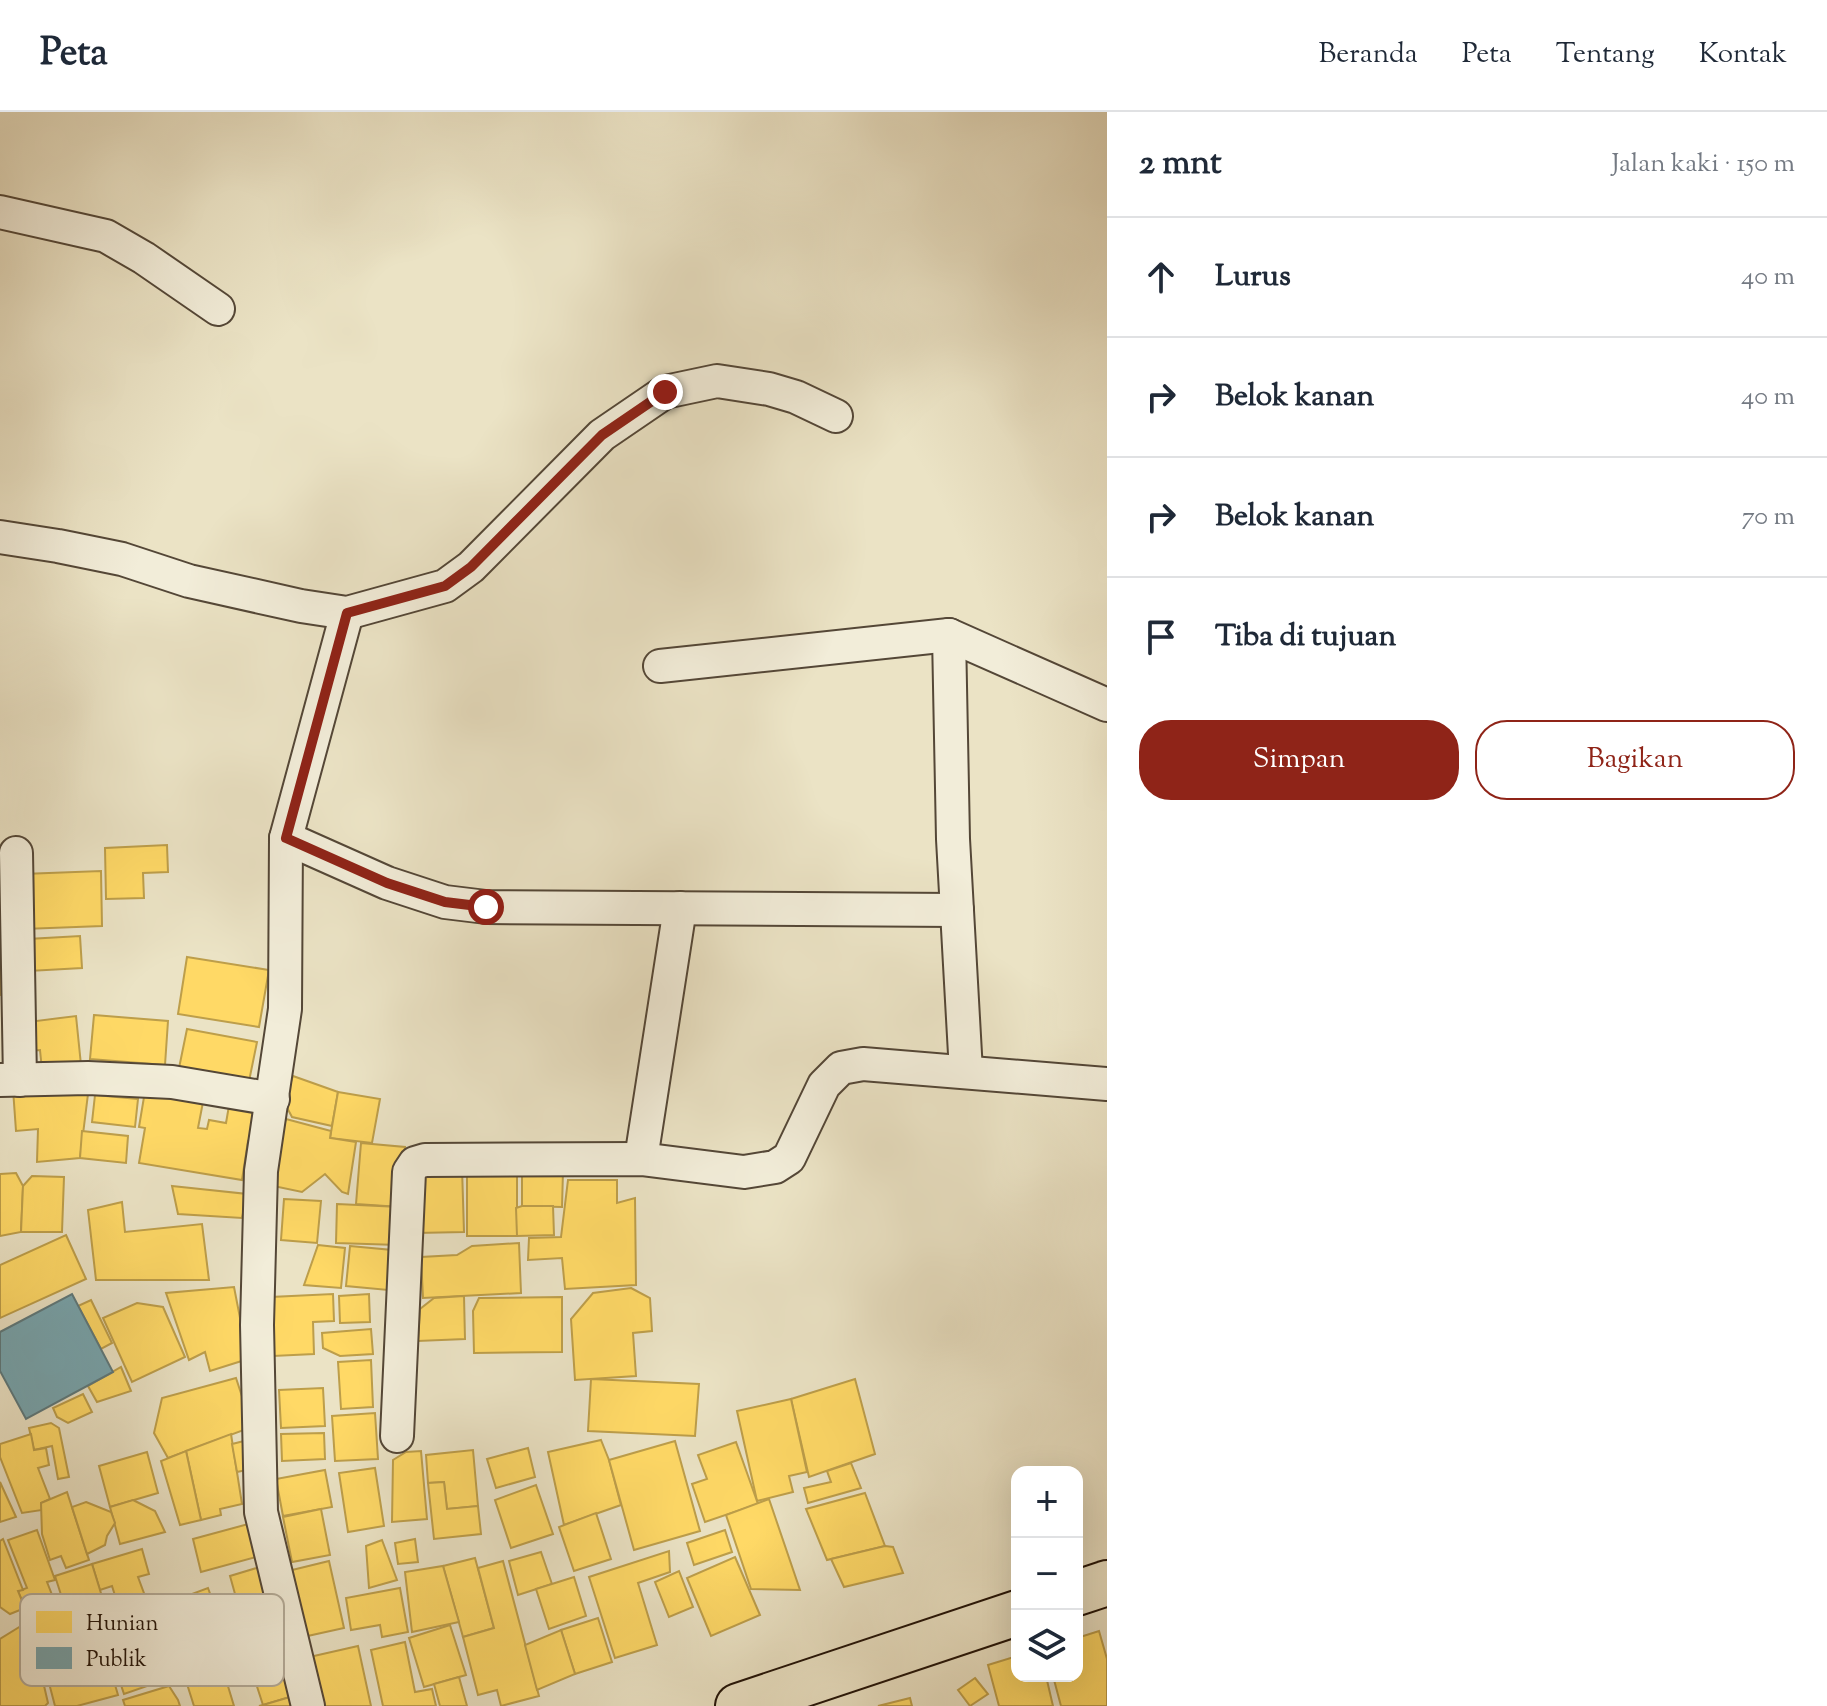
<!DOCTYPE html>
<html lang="id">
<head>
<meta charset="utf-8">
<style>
	body { margin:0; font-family:"Sorts Mill Goudy",serif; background:#f2f2f3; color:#1f2937 }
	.controls { position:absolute; right:24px; bottom:24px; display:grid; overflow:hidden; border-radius:16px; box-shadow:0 8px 32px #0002 }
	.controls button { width:72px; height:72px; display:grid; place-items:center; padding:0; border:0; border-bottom:2px solid #e0e1e3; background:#fff; color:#1f2937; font:40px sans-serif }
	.stop { position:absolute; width:24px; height:24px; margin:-18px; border:6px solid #8f2418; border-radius:50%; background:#fff }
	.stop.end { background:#8f2418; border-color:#fff; box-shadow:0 2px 8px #0008 }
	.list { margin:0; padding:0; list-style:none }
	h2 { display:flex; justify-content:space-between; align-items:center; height:104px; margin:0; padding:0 32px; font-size:34px }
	h2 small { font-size:26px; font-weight:400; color:#747a83 }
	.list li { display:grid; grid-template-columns:52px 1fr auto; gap:24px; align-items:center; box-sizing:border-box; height:120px; padding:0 32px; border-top:2px solid #e0e1e3 }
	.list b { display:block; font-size:30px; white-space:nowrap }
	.list em { font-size:26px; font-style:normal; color:#747a83 }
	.actions { display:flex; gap:16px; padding:24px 32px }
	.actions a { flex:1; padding:18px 0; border:2px solid #8f2418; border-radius:32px; text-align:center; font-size:28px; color:#8f2418 }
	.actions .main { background:#8f2418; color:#fff }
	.icon { flex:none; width:44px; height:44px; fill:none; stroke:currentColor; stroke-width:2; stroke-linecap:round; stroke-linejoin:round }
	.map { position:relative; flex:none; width:1107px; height:1594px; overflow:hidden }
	header { display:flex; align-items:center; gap:48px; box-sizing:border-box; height:112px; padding:0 40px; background:#fff; border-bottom:2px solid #e0e1e3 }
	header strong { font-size:38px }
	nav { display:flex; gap:44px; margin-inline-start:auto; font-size:28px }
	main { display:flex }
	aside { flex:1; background:#fff }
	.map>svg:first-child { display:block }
</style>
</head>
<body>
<header>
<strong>Peta</strong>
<nav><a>Beranda</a><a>Peta</a><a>Tentang</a><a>Kontak</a></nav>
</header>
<main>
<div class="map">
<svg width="1107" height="1594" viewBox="0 0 1107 1594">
	<rect width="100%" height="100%" fill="#ebe3c5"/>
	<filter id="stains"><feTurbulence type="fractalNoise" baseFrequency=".0025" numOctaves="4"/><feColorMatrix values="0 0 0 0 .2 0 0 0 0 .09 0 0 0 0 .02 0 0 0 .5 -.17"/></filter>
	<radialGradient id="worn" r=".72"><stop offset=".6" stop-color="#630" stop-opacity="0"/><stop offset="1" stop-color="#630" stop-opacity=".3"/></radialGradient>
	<!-- homes -->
	<g fill="#ffd966" stroke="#bd9e4a" stroke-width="2">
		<path d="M 167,733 L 168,760 L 143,761 L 144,786 L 106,787 L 105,736 Z"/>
		<path d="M 101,759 L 102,814 L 24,817 L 23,762 Z"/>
		<path d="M 2,819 L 5,883 L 0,883 L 0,820 Z"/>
		<path d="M 80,824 L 82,856 L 29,859 L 28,827 Z"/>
		<path d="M 187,845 L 269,858 L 259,915 L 178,902 Z"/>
		<path d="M 94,903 L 168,909 L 165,953 L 90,947 Z"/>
		<path d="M 76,904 L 81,953 L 42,958 L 40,938 L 31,939 L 28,910 Z"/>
		<path d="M 187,917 L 257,930 L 248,974 L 178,961 Z"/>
		<path d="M 293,964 L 338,980 L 332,1014 L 292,1005 L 284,990 Z"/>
		<path d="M 65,974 L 88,982 L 80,1046 L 37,1050 L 38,1017 L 16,1019 L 13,977 Z"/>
		<path d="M 145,979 L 204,985 L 198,1016 L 207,1017 L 209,1008 L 226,1011 L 230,988 L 266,994 L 260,1031 L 248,1029 L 242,1068 L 139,1051 L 145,1016 L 139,1015 Z"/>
		<path d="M 338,980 L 380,987 L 372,1031 L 330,1026 Z"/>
		<path d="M 95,983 L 138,987 L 135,1015 L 92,1010 Z"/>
		<path d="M 286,1007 L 331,1019 L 330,1026 L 356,1030 L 348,1082 L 342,1080 L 325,1062 L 302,1080 L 264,1072 Z"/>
		<path d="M 82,1019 L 128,1024 L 126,1051 L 80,1046 Z"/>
		<path d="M 361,1031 L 405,1035 L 400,1095 L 356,1092 Z"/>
		<path d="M 462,1056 L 464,1120 L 416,1121 L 415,1057 Z"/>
		<path d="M 522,1058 L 563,1059 L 562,1095 L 522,1094 Z"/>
		<path d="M 16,1061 L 23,1074 L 21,1120 L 0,1124 L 0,1062 Z"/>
		<rect x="467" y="1061" width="50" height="63"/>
		<path d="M 32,1064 L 64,1065 L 62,1120 L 21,1120 L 23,1074 Z"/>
		<path d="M 568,1068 L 617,1068 L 617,1091 L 635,1086 L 636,1173 L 565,1177 L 562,1146 L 528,1148 L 529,1126 L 561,1125 Z"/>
		<path d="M 172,1074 L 247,1082 L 242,1106 L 178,1102 Z"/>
		<path d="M 284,1087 L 321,1089 L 317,1131 L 281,1128 Z"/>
		<path d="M 122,1090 L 125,1120 L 202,1112 L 209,1168 L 96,1168 L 88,1098 Z"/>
		<path d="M 337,1092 L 400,1095 L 398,1133 L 336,1131 Z"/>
		<path d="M 522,1094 L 553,1094 L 554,1123 L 517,1124 L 516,1096 Z"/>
		<path d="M 66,1123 L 86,1167 L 0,1206 L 0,1153 Z"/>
		<path d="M 519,1131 L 521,1181 L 423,1186 L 421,1145 L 457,1143 L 472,1134 Z"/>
		<path d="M 318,1133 L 345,1136 L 341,1176 L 304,1173 Z"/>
		<path d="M 350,1134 L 392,1138 L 388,1178 L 346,1174 Z"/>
		<path d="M 234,1175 L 248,1247 L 210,1259 L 205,1240 L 189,1248 L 166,1181 Z"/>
		<path d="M 631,1176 L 650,1186 L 652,1219 L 633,1221 L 636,1264 L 575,1268 L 571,1207 L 593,1181 Z"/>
		<path d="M 333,1182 L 334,1209 L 313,1210 L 314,1242 L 273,1244 L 271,1185 Z"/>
		<path d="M 369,1182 L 370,1210 L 340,1211 L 339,1184 Z"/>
		<path d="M 464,1184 L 465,1227 L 418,1229 L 420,1197 L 434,1186 Z"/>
		<path d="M 562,1185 L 562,1240 L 474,1241 L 473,1199 L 479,1186 Z"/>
		<path d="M 91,1188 L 112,1231 L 101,1237 L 78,1194 Z"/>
		<path d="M 137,1191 L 163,1195 L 185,1245 L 132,1270 L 103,1206 Z"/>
		<path d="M 371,1217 L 373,1242 L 340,1244 L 323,1236 L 322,1221 Z"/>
		<path d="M 371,1248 L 373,1295 L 341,1297 L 338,1250 Z"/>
		<path d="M 121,1255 L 131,1279 L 97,1290 L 88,1274 Z"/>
		<path d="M 236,1266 L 252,1315 L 168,1346 L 154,1321 L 162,1286 Z"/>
		<path d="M 591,1267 L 699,1272 L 695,1324 L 588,1319 Z"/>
		<path d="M 855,1267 L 875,1342 L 809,1365 L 791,1287 Z"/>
		<path d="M 323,1276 L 325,1314 L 281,1316 L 279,1278 Z"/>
		<path d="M 83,1282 L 92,1300 L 68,1311 L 57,1305 L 53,1296 Z"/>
		<path d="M 791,1287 L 807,1360 L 789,1364 L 793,1380 L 757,1389 L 737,1299 Z"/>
		<path d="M 375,1301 L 378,1347 L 335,1349 L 332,1304 Z"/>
		<path d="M 51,1311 L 59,1316 L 69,1365 L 58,1367 L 52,1334 L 34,1338 L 29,1316 Z"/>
		<path d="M 324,1321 L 325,1347 L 282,1349 L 281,1322 Z"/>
		<path d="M 31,1322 L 34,1338 L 46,1336 L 49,1353 L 38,1356 L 50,1387 L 41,1391 L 42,1398 L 22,1401 L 0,1345 L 0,1332 Z"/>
		<path d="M 231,1322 L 242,1392 L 220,1397 L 221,1403 L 201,1408 L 186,1339 Z"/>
		<path d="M 601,1328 L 609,1348 L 621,1393 L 564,1413 L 548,1340 Z"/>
		<path d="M 244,1329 L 251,1357 L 237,1360 L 232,1332 Z"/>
		<path d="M 675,1329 L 700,1419 L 634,1438 L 609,1348 Z"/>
		<path d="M 736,1330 L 758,1392 L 705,1410 L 692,1372 L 707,1367 L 698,1343 Z"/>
		<path d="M 528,1336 L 535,1365 L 496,1376 L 487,1347 Z"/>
		<path d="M 473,1338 L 478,1394 L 447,1397 L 444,1370 L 428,1371 L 426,1343 Z"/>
		<path d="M 186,1339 L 201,1408 L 180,1413 L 161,1349 Z"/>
		<path d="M 421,1339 L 427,1407 L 392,1410 L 393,1348 L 406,1340 Z"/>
		<path d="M 147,1340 L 158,1381 L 110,1395 L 99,1354 Z"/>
		<path d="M 851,1351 L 861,1376 L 808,1391 L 804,1376 L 831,1370 L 827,1359 Z"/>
		<path d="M 375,1356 L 384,1414 L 348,1420 L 339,1361 Z"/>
		<path d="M 325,1358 L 332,1395 L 283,1404 L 276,1367 Z"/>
		<path d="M 0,1370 L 16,1405 L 0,1410 Z"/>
		<path d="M 444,1370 L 447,1397 L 478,1394 L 481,1422 L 434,1427 L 428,1371 Z"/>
		<path d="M 536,1373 L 553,1422 L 511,1436 L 495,1388 Z"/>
		<path d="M 67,1380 L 89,1448 L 66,1456 L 61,1444 L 50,1448 L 42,1422 L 41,1391 Z"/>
		<path d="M 865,1381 L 885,1434 L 827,1448 L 806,1397 Z"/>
		<path d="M 769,1387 L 800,1478 L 751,1477 L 726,1403 Z"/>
		<path d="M 133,1388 L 155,1399 L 165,1420 L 120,1432 L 110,1395 Z"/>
		<path d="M 86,1390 L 111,1400 L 115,1411 L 107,1424 L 105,1433 L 87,1442 L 72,1395 Z"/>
		<path d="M 321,1397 L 330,1443 L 292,1450 L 283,1405 Z"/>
		<path d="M 596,1401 L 611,1447 L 574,1459 L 559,1415 Z"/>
		<path d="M 252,1411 L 260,1444 L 201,1460 L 193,1427 Z"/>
		<path d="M 37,1418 L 55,1468 L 47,1470 L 56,1493 L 28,1504 L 18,1479 L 27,1476 L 8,1428 Z"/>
		<path d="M 725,1418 L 732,1440 L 694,1453 L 687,1431 Z"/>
		<path d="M 3,1427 L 23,1478 L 18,1479 L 25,1496 L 10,1502 L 0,1495 L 0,1429 Z"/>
		<path d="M 415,1427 L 418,1450 L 398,1452 L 395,1431 Z"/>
		<path d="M 382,1428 L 397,1468 L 369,1476 L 366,1434 Z"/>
		<path d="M 885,1434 L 893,1435 L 903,1461 L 844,1475 L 831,1447 Z"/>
		<path d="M 142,1437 L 149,1462 L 138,1465 L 145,1484 L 118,1493 L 112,1474 L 100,1478 L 92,1452 Z"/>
		<path d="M 669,1439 L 670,1460 L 638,1471 L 657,1533 L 615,1546 L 589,1465 Z"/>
		<path d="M 541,1440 L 552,1472 L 518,1483 L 509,1449 Z"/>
		<path d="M 735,1445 L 760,1503 L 711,1524 L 687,1466 Z"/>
		<path d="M 475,1446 L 494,1516 L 463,1525 L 443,1454 Z"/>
		<path d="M 329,1449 L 344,1516 L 303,1525 L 288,1459 Z"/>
		<path d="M 503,1449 L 539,1584 L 501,1594 L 497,1578 L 478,1583 L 463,1525 L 494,1516 L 478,1456 Z"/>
		<path d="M 92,1452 L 104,1491 L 79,1499 L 62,1486 L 55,1464 Z"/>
		<path d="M 263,1454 L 281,1515 L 247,1525 L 230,1464 Z"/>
		<path d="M 443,1454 L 459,1510 L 412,1520 L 405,1460 Z"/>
		<path d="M 679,1459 L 693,1495 L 669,1505 L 655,1470 Z"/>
		<path d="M 574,1465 L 586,1504 L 549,1517 L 536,1477 Z"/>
		<path d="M 208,1476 L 230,1537 L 203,1546 L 181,1486 Z"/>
		<path d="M 400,1476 L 408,1520 L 382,1525 L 380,1513 L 351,1518 L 346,1486 Z"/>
		<path d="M 65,1496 L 95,1505 L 118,1583 L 77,1594 L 55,1594 L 32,1506 Z"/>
		<path d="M 598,1506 L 612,1550 L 575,1562 L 561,1518 Z"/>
		<path d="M 29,1509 L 48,1591 L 45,1594 L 0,1594 L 0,1527 Z"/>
		<path d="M 450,1513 L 466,1563 L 424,1575 L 409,1526 Z"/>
		<path d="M 561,1518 L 575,1562 L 537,1578 L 525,1533 Z"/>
		<path d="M 1099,1519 L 1107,1547 L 1107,1594 L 1061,1594 L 1053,1564 L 1077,1564 L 1077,1526 Z"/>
		<path d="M 172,1523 L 185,1561 L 124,1582 L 111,1543 Z"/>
		<path d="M 405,1530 L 415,1580 L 432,1577 L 436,1594 L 383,1594 L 371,1538 Z"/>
		<path d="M 358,1534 L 371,1594 L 316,1594 L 305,1546 Z"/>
		<path d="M 277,1544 L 290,1585 L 263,1593 L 250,1553 Z"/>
		<path d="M 1017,1544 L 1017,1564 L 1046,1564 L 1053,1594 L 999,1594 L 988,1553 Z"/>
		<path d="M 224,1561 L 234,1594 L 194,1594 L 187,1572 Z"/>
		<path d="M 459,1565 L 467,1594 L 440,1594 L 434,1572 Z"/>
		<path d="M 975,1566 L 988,1582 L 970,1594 L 958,1578 Z"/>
		<path d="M 169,1574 L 178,1588 L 180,1594 L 125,1594 L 123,1588 Z"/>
		<path d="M 290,1585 L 293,1594 L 259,1594 L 263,1593 Z"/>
		<path d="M 910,1586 L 912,1594 L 878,1594 Z"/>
	</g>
	<!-- public -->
	<path fill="#76a5af" stroke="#5d797d" stroke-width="2" d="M 72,1182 L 113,1260 L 26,1307 L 0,1259 L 0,1220 Z"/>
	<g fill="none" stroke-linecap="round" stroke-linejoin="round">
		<!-- minor casing -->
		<g stroke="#544737" stroke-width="36">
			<g id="minor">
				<path d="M 0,100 L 106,124 L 144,146 L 218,197"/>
				<path d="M 0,425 L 58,434 L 122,447 L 189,469 L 301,494 L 347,501 L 445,474 L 471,455 L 602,323 L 665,280 L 717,269 L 769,277 L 796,285 L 836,304"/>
				<path d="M 949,523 L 953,727 L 966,960"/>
				<path d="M 660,554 L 949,523 L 1107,593"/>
				<path d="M 286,726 L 387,771 L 445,790 L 486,795 L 957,798"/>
				<path d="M 16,741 L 20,968"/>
				<path d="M 0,968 L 88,966 L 172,970 L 273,987"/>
				<path d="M 641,1047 L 680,796"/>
				<path d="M 397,1324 L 409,1060 L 415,1051 L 425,1048 L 641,1047 L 744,1060 L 775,1055 L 789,1046 L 824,973 L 841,956 L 863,952 L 1107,972"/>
				<path d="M 308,1594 L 261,1400 L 257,1213 L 261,1059 L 285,897 L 286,726 L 347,501"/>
			</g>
		</g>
		<!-- trunk casing -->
		<g stroke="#221308" stroke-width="48">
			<g id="trunk">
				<path d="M 1077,1481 L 1107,1471"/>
				<path d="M 738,1594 L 1017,1501"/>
			</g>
		</g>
		<!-- minor -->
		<use href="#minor" stroke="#f2edd9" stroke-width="32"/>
		<!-- trunk -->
		<use href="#trunk" stroke="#ebe3c5" stroke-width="44"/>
	</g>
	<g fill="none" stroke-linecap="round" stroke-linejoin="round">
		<!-- route -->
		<path stroke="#8f2418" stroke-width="10" d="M 486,795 L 445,790 L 387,771 L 286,726 L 347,501 L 445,474 L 471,455 L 602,323 L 665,280"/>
	</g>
	<!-- legend -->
	<rect x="20" y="1482" width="264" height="92" rx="12" fill="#f2edd9" stroke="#b4ac9a" stroke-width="2"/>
	<rect x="36" y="1499" width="36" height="22" fill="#ffd966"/>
	<rect x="36" y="1535" width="36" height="22" fill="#76a5af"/>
	<g font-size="22" fill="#221308">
		<text x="86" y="1518">Hunian</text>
		<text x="86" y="1554">Publik</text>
	</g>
	<rect width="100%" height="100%" filter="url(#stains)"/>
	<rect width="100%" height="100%" fill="url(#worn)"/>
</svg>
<div class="controls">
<button>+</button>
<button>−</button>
<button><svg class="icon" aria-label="layers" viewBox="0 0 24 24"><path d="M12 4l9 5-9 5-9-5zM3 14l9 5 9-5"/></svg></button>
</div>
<div class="stop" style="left:486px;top:795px"></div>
<div class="stop end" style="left:665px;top:280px"></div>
</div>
<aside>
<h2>2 mnt<small>Jalan kaki · 150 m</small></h2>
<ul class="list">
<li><svg class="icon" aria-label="ahead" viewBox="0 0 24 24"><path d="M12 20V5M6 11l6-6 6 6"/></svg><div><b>Lurus</b></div><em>40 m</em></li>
<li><svg class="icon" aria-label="right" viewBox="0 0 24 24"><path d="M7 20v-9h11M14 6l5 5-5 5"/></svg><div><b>Belok kanan</b></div><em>40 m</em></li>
<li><svg class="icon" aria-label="right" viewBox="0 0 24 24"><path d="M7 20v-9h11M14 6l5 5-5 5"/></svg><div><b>Belok kanan</b></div><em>70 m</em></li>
<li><svg class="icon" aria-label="arrive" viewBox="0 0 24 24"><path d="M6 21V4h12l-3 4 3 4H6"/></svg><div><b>Tiba di tujuan</b></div></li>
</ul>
<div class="actions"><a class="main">Simpan</a><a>Bagikan</a></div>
</aside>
</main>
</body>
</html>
